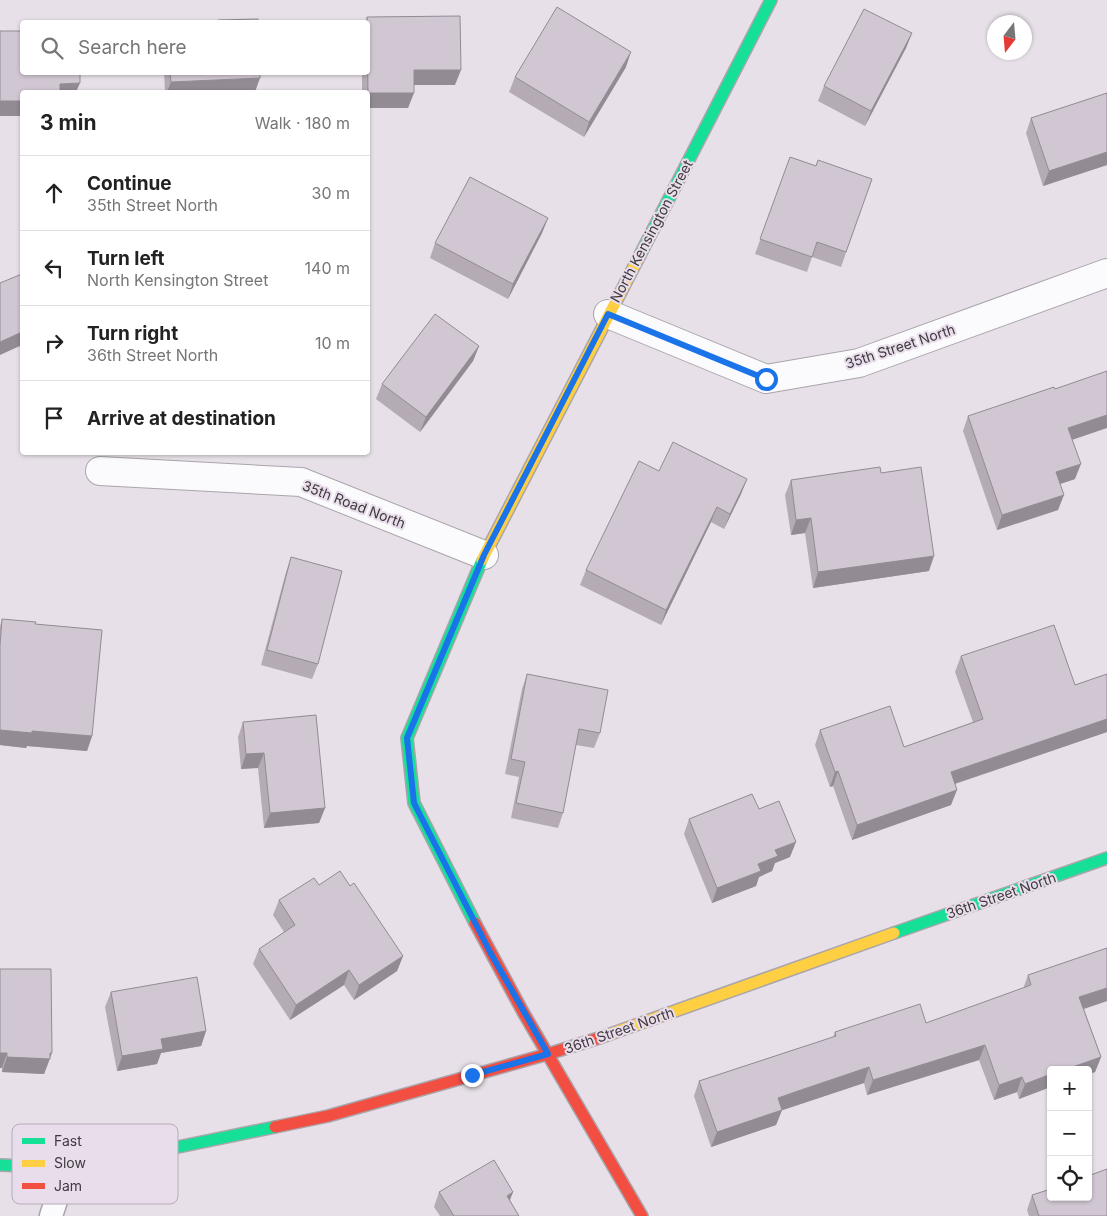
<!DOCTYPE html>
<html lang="en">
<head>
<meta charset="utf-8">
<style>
	body { margin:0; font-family:Inter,sans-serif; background:#f2f2f2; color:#222 }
	.controls { position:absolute; right:15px; bottom:15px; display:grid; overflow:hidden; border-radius:5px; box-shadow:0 1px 4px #0004 }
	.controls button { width:45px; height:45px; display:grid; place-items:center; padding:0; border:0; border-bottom:1px solid #e0e0e0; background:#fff; color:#222; font:25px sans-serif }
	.compass { position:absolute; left:987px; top:15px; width:45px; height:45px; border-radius:50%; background:#fff; box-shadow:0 1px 4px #0004; rotate:196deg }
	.stop { position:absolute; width:15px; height:15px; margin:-11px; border:4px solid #1a73e8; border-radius:50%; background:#fff }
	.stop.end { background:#1a73e8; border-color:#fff; box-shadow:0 1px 5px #0008 }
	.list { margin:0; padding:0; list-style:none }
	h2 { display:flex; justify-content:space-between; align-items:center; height:65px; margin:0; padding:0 20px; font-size:21px }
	h2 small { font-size:16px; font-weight:400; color:#767676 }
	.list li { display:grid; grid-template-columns:32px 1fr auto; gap:15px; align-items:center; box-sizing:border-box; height:75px; padding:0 20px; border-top:1px solid #e0e0e0 }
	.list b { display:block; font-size:19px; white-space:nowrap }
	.list p { margin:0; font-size:16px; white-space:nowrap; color:#767676 }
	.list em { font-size:16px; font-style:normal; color:#767676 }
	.icon { flex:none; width:28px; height:28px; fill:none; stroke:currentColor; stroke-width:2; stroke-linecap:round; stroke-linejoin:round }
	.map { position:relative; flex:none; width:1107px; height:1216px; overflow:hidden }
	.search { position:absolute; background:#fff; box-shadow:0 1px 4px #0004; left:20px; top:20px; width:350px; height:55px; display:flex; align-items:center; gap:12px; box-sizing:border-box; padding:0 18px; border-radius:5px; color:#767676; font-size:19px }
	.panel { position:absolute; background:#fff; box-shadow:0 1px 4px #0004; left:20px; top:90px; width:350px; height:365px; border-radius:5px }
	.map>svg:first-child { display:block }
</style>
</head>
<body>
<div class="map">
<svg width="1107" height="1216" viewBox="0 0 1107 1216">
	<rect width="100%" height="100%" fill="#e7e0e8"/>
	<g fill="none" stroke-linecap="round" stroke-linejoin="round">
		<!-- lane casing -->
		<g stroke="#aaa5ab" stroke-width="25">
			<path id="lane" d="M 51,1216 L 67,1167"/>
		</g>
		<!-- street casing -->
		<g stroke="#aaa5ab" stroke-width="30">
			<g id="street">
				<path d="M 608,314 L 766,379 L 859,363 L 1107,273"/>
				<path d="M 100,471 L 301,482 L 484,555"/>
			</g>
		</g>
		<!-- fast casing -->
		<g stroke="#aaa5ab" stroke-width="14">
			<g id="fast">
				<path d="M 640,255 L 771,0"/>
				<path d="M 475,923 L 414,803 L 407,738 L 482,560"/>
				<path d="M 894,933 L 1107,858"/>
				<path d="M 0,1165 L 76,1168 L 275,1127"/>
			</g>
		</g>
		<!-- slow casing -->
		<g stroke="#aaa5ab" stroke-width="14">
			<g id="slow">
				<path d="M 482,560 L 640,255"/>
				<path d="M 602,1037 L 894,933"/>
			</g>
		</g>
		<!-- jam casing -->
		<g stroke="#aaa5ab" stroke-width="14">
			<g id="jam">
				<path d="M 475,923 L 523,1012 L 642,1216"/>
				<path d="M 275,1127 L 328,1116 L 548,1054 L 602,1037"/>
			</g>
		</g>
		<!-- lane -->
		<use href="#lane" stroke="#fbfafc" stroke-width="22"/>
		<!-- street -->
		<use href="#street" stroke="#fbfafc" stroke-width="28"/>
		<!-- fast -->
		<use href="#fast" stroke="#16e098" stroke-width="11"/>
		<!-- slow -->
		<use href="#slow" stroke="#ffcf43" stroke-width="11"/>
		<!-- jam -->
		<use href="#jam" stroke="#f24e42" stroke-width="11"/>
	</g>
	<!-- wall -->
	<g fill="#b4abb5">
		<path d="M 367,17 L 455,85 L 414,85 L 408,108 L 368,108 L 368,92 L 362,92 L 362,72 L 368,72 L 368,22 L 365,22 Z"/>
		<path d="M 912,33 L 906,48 L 865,126 L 818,101 L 824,86 Z"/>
		<path d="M 626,67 L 584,137 L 509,92 L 515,77 Z"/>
		<path d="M 164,72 L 260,72 L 255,92 L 165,92 Z"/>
		<path d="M 1107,93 L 1107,165 L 1043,186 L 1026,133 L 1031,118 Z"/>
		<path d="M 790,157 L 816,166 L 872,179 L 841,267 L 812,257 L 807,272 L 755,254 Z"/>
		<path d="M 548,218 L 542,233 L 508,299 L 430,258 L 435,243 Z"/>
		<path d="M 479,346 L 473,361 L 420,432 L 376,399 L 382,384 Z"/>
		<path d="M 968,416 L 1072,440 L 1075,479 L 1060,484 L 1058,510 L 997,530 L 963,431 Z"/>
		<path d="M 659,471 L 747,479 L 741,494 L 724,529 L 711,522 L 661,625 L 580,585 L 586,570 Z"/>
		<path d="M 881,473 L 929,571 L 813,588 L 805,533 L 791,535 L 785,495 L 791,480 Z"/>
		<path d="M 291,557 L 318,664 L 312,679 L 261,665 L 286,572 Z"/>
		<path d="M 2,619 L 35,624 L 92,736 L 87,751 L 27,746 L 26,748 L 0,745 L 0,626 Z"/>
		<path d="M 961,656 L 1075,685 L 1107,674 L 1107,732 L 955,784 L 951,805 L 852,840 L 833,786 L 830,787 L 815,745 L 820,730 L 904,747 L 973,722 L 955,672 Z"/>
		<path d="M 527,674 L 600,733 L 594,748 L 576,745 L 563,813 L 558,828 L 511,818 L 519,777 L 505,774 L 522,689 Z"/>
		<path d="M 243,722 L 325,808 L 319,823 L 264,828 L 258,768 L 241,769 L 238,737 Z"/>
		<path d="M 759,809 L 790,857 L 775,863 L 772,871 L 759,877 L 756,886 L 712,903 L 684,834 L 689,819 Z"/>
		<path d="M 319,885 L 350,886 L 403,956 L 397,971 L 354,1000 L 344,985 L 290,1020 L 253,964 L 259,949 L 284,932 L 273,915 L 279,900 Z"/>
		<path d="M 1107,948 L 1107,1001 L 1084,1009 L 1101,1057 L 1095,1072 L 1088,1074 L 1088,1070 L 1019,1099 L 1017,1092 L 994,1100 L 979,1060 L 867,1095 L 864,1083 L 782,1110 L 776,1125 L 711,1147 L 694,1096 L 699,1081 L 833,1037 L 835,1032 L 926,1023 L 1023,989 L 1028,975 Z"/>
		<path d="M 0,969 L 50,1058 L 44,1074 L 2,1072 Z"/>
		<path d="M 111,992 L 206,1031 L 201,1046 L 161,1053 L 157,1064 L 117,1071 L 105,1007 Z"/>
		<path d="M 439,1192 L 513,1192 L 510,1200 L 519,1216 L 440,1216 L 434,1207 Z"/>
		<path d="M 1032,1195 L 1107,1216 L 1029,1216 L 1027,1210 Z"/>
	</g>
	<!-- shaded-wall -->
	<g fill="#928b94">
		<path d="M 912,33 L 906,48 L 865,126 L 871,111 Z"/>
		<path d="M 631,52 L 626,67 L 584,137 L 589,122 Z"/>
		<path d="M 414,70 L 461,70 L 455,85 L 408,85 Z"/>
		<path d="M 260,78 L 255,92 L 167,92 L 171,82 Z"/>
		<path d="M 80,83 L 76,92 L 56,92 L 60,84 Z"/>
		<path d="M 368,93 L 414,93 L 408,108 L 368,108 Z"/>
		<rect x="0" y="101" width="22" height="15"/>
		<path d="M 1107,152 L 1107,165 L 1043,186 L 1049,171 Z"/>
		<path d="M 548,218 L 542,233 L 508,299 L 513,284 Z"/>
		<path d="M 22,332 L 22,345 L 0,355 L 0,342 Z"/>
		<path d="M 479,346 L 473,361 L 420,432 L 426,417 Z"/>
		<path d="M 1107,415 L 1107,428 L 1063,443 L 1068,428 Z"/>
		<path d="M 1081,464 L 1075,479 L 1051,487 L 1056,472 Z"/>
		<path d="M 747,479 L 741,494 L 724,529 L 730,514 Z"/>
		<path d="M 1064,495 L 1058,510 L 997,530 L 1002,515 Z"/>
		<path d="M 717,507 L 711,522 L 661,625 L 666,610 Z"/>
		<path d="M 811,518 L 805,533 L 791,535 L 796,520 Z"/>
		<path d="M 934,556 L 929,571 L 813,588 L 818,572 Z"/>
		<path d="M 1107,719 L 1107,732 L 945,787 L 951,772 Z"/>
		<path d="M 0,730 L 32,731 L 92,736 L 87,751 L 27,746 L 26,748 L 0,745 Z"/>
		<path d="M 264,753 L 258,768 L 241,769 L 246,754 Z"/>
		<path d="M 838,771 L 833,786 L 830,787 L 835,772 Z"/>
		<path d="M 957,790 L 951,805 L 852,840 L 857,825 Z"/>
		<path d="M 325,808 L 319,823 L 264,828 L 270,813 Z"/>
		<path d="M 796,842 L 790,857 L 775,863 L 772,871 L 759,877 L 756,886 L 712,903 L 717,888 L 758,864 L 775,850 Z"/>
		<path d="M 403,956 L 397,971 L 354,1000 L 359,985 Z"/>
		<path d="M 349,970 L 344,985 L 290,1020 L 296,1005 Z"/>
		<path d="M 1107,988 L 1107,1001 L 1074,1012 L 1079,997 Z"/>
		<path d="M 206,1031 L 201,1046 L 161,1053 L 157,1064 L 117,1071 L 122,1056 L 161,1039 Z"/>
		<path d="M 985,1045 L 979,1060 L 867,1095 L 873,1080 Z"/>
		<path d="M 0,1053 L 7,1053 L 2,1068 L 0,1068 Z"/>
		<path d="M 52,1053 L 44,1074 L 2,1072 L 7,1057 Z"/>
		<path d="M 1101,1057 L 1095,1072 L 1088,1074 L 1088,1070 L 1064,1070 Z"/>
		<path d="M 869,1067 L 864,1083 L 780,1111 L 782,1110 L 776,1125 L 711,1147 L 717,1132 L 778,1098 L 798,1091 Z"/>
		<path d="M 1051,1074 L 1051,1087 L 1019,1099 L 1025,1084 Z"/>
		<path d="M 1022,1077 L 1017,1092 L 994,1100 L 999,1085 Z"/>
		<path d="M 513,1192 L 507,1207 L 507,1196 Z"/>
	</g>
	<!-- building -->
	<g fill="#d1c7d3" stroke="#928b94">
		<path d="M 557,7 L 631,52 L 589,122 L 515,77 Z"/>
		<path d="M 864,9 L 912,33 L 871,111 L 824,86 Z"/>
		<path d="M 460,16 L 461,70 L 414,70 L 414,93 L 368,93 L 367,17 Z"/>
		<path d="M 258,19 L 258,22 L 218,22 L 218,20 Z"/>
		<path d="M 0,31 L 22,31 L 22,72 L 80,72 L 80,83 L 60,84 L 60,92 L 22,92 L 22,101 L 0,101 Z"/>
		<path d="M 170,72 L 260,72 L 260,78 L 171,82 Z"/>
		<path d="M 1107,93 L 1107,152 L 1049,171 L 1031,118 Z"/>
		<path d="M 790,157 L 816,166 L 818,160 L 872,179 L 846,252 L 817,242 L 812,257 L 760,239 Z"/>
		<path d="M 470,177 L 548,218 L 513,284 L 435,243 Z"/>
		<path d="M 22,274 L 22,332 L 0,342 L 0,283 Z"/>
		<path d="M 435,314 L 479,346 L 426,417 L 382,384 Z"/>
		<path d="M 1107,371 L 1107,415 L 1068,428 L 1081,464 L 1056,472 L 1064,495 L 1002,515 L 968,416 L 1054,387 L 1055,389 Z"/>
		<path d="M 673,442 L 747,479 L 730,514 L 717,507 L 666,610 L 586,570 L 639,461 L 659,471 Z"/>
		<path d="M 880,467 L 881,473 L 921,467 L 934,556 L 818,572 L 811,518 L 796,520 L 791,480 Z"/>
		<path d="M 291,557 L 342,571 L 318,664 L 267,650 Z"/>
		<path d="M 2,619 L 36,622 L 35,624 L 102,630 L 92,736 L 32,731 L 32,733 L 0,730 L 0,645 Z"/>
		<path d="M 1054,625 L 1075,685 L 1107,674 L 1107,719 L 951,772 L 957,790 L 857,825 L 838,771 L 835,772 L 820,730 L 890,706 L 904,747 L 983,719 L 961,656 Z"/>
		<path d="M 527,674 L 608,690 L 600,733 L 579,729 L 563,813 L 516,803 L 525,762 L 511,759 Z"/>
		<path d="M 316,715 L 325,808 L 270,813 L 264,753 L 246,754 L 243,722 Z"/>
		<path d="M 752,794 L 759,809 L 779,801 L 796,842 L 775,850 L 778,856 L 758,864 L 761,871 L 717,888 L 689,819 Z"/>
		<path d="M 340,871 L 350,886 L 354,883 L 403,956 L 359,985 L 349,970 L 296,1005 L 259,949 L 295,925 L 279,900 L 314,878 L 319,885 Z"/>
		<path d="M 1107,948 L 1107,988 L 1079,997 L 1101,1057 L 1064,1070 L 1051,1070 L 1051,1074 L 1025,1084 L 1022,1077 L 999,1085 L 985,1045 L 873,1080 L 869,1067 L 798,1091 L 778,1098 L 782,1110 L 717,1132 L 699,1081 L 836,1036 L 835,1032 L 920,1004 L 926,1023 L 1031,985 L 1028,975 Z"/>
		<path d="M 0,969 L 51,969 L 52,1053 L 50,1053 L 50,1059 L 7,1057 L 7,1053 L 0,1053 Z"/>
		<path d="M 197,977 L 206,1031 L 161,1039 L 163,1049 L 122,1056 L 111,992 Z"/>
		<path d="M 494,1160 L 513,1192 L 507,1196 L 519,1216 L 454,1216 L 439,1192 Z"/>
		<path d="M 1107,1169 L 1107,1216 L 1039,1216 L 1032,1195 L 1051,1189 L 1051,1197 L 1088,1197 L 1088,1176 Z"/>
	</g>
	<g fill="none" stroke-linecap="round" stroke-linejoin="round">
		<!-- route -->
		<path stroke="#1a73e8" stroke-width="6" d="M 472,1075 L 548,1054 L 490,952 L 414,803 L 407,738 L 484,555 L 608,314 L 766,379"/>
	</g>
	<g text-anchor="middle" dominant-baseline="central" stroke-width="4" stroke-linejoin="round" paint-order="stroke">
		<!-- street labels -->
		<g font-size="14" fill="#3e3a3f" stroke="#e9ddeb">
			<text transform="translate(651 231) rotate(-62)">North Kensington Street</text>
			<text transform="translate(900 346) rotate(-18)">35th Street North</text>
			<text transform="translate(354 504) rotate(21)">35th Road North</text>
			<text transform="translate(1001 895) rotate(-19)">36th Street North</text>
			<text transform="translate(619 1030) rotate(-19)">36th Street North</text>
		</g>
	</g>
	<!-- legend -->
	<rect x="12" y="1124" width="166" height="80" rx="8" fill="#e9ddeb" stroke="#b6acb7" stroke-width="1"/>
	<rect x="22" y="1138" width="23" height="6" fill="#16e098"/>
	<rect x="22" y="1160" width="23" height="7" fill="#ffcf43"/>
	<rect x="22" y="1183" width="23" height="6" fill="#f24e42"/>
	<g font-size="14" fill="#3e3a3f">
		<text x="54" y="1146">Fast</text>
		<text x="54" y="1168">Slow</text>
		<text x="54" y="1191">Jam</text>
	</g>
</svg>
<div class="controls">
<button>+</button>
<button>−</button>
<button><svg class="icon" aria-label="locate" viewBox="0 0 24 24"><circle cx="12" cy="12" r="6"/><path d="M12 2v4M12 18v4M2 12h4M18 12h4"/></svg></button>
</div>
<svg class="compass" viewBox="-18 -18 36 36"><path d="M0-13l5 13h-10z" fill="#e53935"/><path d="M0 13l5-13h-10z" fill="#767676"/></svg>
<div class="stop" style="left:766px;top:379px"></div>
<div class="stop end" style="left:472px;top:1075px"></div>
<div class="search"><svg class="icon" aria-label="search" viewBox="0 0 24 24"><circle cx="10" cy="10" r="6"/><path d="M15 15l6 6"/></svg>Search here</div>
<section class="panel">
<h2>3 min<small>Walk · 180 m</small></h2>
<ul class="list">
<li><svg class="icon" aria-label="ahead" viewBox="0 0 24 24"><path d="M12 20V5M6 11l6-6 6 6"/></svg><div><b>Continue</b><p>35th Street North</p></div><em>30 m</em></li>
<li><svg class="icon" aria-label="left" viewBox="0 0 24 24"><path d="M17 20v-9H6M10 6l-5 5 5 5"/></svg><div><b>Turn left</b><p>North Kensington Street</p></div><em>140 m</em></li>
<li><svg class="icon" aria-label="right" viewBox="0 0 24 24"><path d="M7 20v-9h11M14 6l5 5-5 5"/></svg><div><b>Turn right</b><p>36th Street North</p></div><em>10 m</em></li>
<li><svg class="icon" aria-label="arrive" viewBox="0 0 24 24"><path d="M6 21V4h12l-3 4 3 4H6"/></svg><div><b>Arrive at destination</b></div></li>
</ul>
</section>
</div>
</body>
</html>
